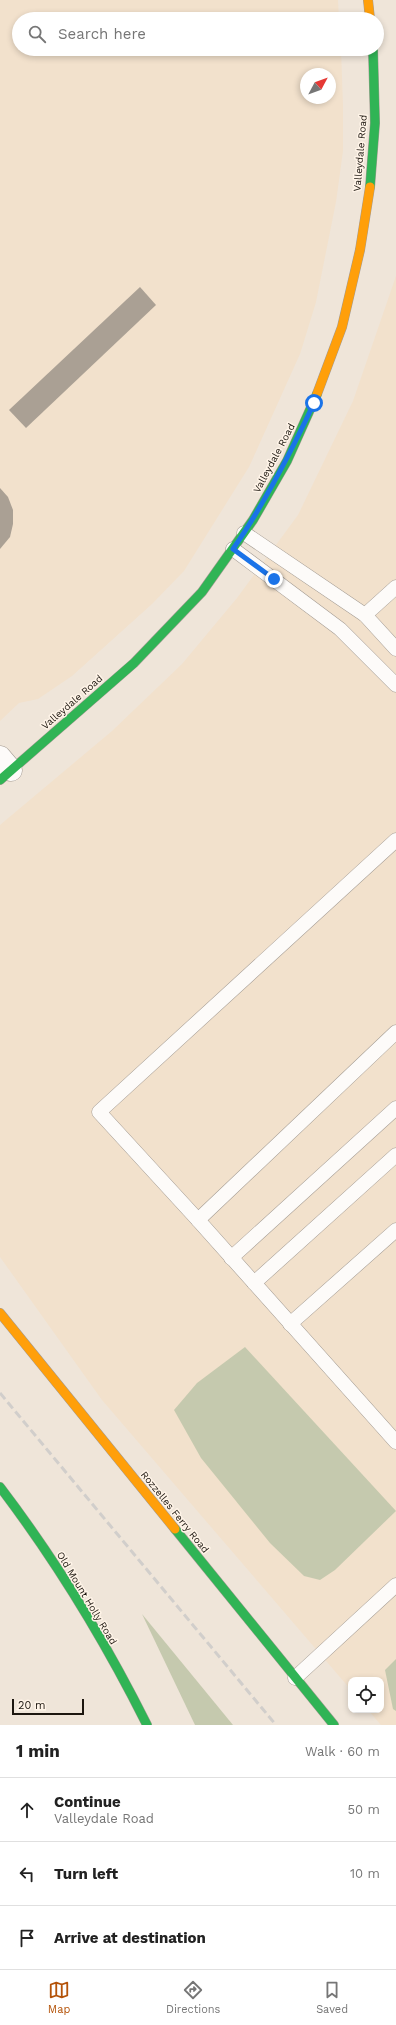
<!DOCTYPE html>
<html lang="en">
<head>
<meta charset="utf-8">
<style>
	body { margin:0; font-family:"Work Sans",sans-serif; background:#f2f2f2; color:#222 }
	.controls { position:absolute; right:12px; bottom:12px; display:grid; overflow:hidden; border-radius:8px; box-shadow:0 2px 6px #0003 }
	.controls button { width:36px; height:36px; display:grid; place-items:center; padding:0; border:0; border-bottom:1px solid #e0e0e0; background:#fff; color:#222; font:20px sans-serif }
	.compass { position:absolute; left:300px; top:68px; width:36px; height:36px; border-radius:50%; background:#fff; box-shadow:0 2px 6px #0003; rotate:49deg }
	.scale { position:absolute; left:12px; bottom:10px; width:72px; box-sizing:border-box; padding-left:4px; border:2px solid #1c160f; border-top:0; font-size:11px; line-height:14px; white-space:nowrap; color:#1c160f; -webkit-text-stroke:3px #fff4e8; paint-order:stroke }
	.stop { position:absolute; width:12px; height:12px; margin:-9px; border:3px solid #1a73e8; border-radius:50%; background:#fff }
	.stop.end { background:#1a73e8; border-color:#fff; box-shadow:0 1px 4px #0008 }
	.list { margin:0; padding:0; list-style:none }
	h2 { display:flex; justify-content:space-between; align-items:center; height:52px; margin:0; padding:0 16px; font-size:17px }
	h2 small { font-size:13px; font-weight:400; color:#767676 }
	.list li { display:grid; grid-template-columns:26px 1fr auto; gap:12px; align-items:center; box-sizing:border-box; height:64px; padding:0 16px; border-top:1px solid #e0e0e0 }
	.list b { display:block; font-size:15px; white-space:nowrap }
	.list p { margin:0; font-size:13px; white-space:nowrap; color:#767676 }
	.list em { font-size:13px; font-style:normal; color:#767676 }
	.icon { flex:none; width:22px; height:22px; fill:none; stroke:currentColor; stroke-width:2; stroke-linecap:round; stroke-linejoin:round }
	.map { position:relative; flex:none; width:396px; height:1725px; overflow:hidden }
	.search { position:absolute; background:#fff; box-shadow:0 2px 6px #0003; left:12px; right:12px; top:12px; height:44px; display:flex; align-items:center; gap:10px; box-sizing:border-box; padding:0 14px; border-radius:22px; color:#767676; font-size:15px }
	.sheet { height:244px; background:#fff }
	nav { display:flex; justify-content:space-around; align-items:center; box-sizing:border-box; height:56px; border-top:1px solid #e0e0e0; background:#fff; font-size:11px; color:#767676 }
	nav a { display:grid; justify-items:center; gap:2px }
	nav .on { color:#b45309 }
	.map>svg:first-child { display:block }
</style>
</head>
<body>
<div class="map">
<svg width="396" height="1725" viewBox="0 0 396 1725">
	<rect width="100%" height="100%" fill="#efe5d9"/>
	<!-- built -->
	<g fill="#f2e1cc" fill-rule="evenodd">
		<path d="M 0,0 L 338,0 L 339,19 L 19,19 L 19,49 L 341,49 L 343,106 L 343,151 L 336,202 L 316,302 L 300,354 L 249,467 L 184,571 L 152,604 L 72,676 L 38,699 L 19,703 L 0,721 ZM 306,74 L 330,74 L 330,98 L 306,98 Z"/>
		<path d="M 396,276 L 396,1725 L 381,1725 L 368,1710 L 381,1710 L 381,1680 L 351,1680 L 351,1690 L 102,1400 L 0,1257 L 0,825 L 112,731 L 182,664 L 237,598 L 298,515 L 353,401 Z"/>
	</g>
	<!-- forest -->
	<g fill="#c5c9ae">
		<path d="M 245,1347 L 396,1511 L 335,1570 L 320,1580 L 304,1576 L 270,1543 L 201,1458 L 174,1410 L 197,1383 Z"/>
		<path d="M 142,1614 L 233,1725 L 195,1725 Z"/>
		<path d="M 396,1659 L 396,1711 L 393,1709 L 385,1670 Z"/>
	</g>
	<!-- building -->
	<g fill="#aaa094">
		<path d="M 140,287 L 156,305 L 26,428 L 9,410 Z"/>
		<path d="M 0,488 L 8,497 L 13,510 L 13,524 L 10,537 L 0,549 Z"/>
	</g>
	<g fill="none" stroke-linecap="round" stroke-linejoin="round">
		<!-- lane casing -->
		<g stroke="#a39b93" stroke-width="15">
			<g id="lane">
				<path d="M 244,533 L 365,615 L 396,649"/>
				<path d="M 233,549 L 340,629 L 396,685"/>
				<path d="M 365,615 L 396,587"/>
				<path d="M 396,1032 L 198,1220 L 396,1442"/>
				<path d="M 198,1220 L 99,1112 L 396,840"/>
				<path d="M 231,1258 L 396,1108"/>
				<path d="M 254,1283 L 396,1155"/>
				<path d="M 290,1324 L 396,1230"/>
				<path d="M 295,1678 L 396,1585"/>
			</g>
		</g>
		<!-- street casing -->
		<g stroke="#a39b93" stroke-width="23">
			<path id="street" d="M 0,757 L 11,770"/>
		</g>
		<!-- fast casing -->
		<g stroke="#a39b93" stroke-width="10">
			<g id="fast">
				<path d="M 370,187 L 375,123 L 373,49"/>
				<path d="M 0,780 L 134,663 L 202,592 L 253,520 L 287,461 L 317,394"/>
				<path d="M 0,1487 C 57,1562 105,1641 147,1725"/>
				<path d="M 175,1529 L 334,1725"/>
			</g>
		</g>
		<!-- slow casing -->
		<g stroke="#a39b93" stroke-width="10">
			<g id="slow">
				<path d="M 368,0 L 370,19"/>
				<path d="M 317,394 L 342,327 L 360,250 L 370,187"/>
				<path d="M 0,1313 L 175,1529"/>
			</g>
		</g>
		<!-- lane -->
		<use href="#lane" stroke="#fdfbf9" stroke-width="14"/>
		<!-- street -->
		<use href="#street" stroke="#fdfbf9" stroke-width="22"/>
		<!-- fast -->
		<use href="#fast" stroke="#30b455" stroke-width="9"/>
		<!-- slow -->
		<use href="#slow" stroke="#ff9f0a" stroke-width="9"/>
		<!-- rail -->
		<path stroke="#d1cecb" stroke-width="3" stroke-dasharray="8 4" stroke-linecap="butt" d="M 0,1393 L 276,1725"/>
	</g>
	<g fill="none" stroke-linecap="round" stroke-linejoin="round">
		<!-- route -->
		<path stroke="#1a73e8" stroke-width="5" d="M 274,579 L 233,549 C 265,503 290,454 314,403"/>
	</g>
	<g text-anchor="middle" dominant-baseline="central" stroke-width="3" stroke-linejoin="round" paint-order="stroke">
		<!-- street labels -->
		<g font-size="10" fill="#1c160f" stroke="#fff4e8">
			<text transform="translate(360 153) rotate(-85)">Valleydale Road</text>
			<text transform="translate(274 458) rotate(-62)">Valleydale Road</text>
			<text transform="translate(72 702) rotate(-41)">Valleydale Road</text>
			<text transform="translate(175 1512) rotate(51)">Rozzelles Ferry Road</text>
			<text transform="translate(87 1598) rotate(59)">Old Mount Holly Road</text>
		</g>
	</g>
</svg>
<div class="controls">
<button><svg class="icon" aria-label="locate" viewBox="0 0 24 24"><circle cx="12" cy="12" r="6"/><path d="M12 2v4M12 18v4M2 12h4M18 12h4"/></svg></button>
</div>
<svg class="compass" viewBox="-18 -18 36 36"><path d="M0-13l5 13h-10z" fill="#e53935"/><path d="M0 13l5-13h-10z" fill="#767676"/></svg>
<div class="scale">20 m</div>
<div class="stop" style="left:314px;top:403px"></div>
<div class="stop end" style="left:274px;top:579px"></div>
<div class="search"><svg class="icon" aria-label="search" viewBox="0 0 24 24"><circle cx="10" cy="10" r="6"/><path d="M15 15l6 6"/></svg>Search here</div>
</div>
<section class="sheet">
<h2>1 min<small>Walk · 60 m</small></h2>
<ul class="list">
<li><svg class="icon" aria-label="ahead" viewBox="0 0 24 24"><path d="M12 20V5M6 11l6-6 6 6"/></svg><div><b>Continue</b><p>Valleydale Road</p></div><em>50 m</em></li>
<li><svg class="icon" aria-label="left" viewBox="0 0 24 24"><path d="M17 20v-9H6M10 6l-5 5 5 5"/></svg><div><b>Turn left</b></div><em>10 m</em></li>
<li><svg class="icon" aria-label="arrive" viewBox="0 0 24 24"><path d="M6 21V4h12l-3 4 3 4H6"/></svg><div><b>Arrive at destination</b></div></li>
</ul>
</section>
<nav>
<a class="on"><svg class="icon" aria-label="map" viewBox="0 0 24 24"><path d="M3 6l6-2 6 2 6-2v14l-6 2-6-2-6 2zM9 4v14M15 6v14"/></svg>Map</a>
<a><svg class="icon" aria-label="directions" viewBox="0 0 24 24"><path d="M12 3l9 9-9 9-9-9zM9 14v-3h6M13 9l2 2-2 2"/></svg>Directions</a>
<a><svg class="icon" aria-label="saved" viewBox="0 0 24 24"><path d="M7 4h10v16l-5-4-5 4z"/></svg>Saved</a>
</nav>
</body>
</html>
